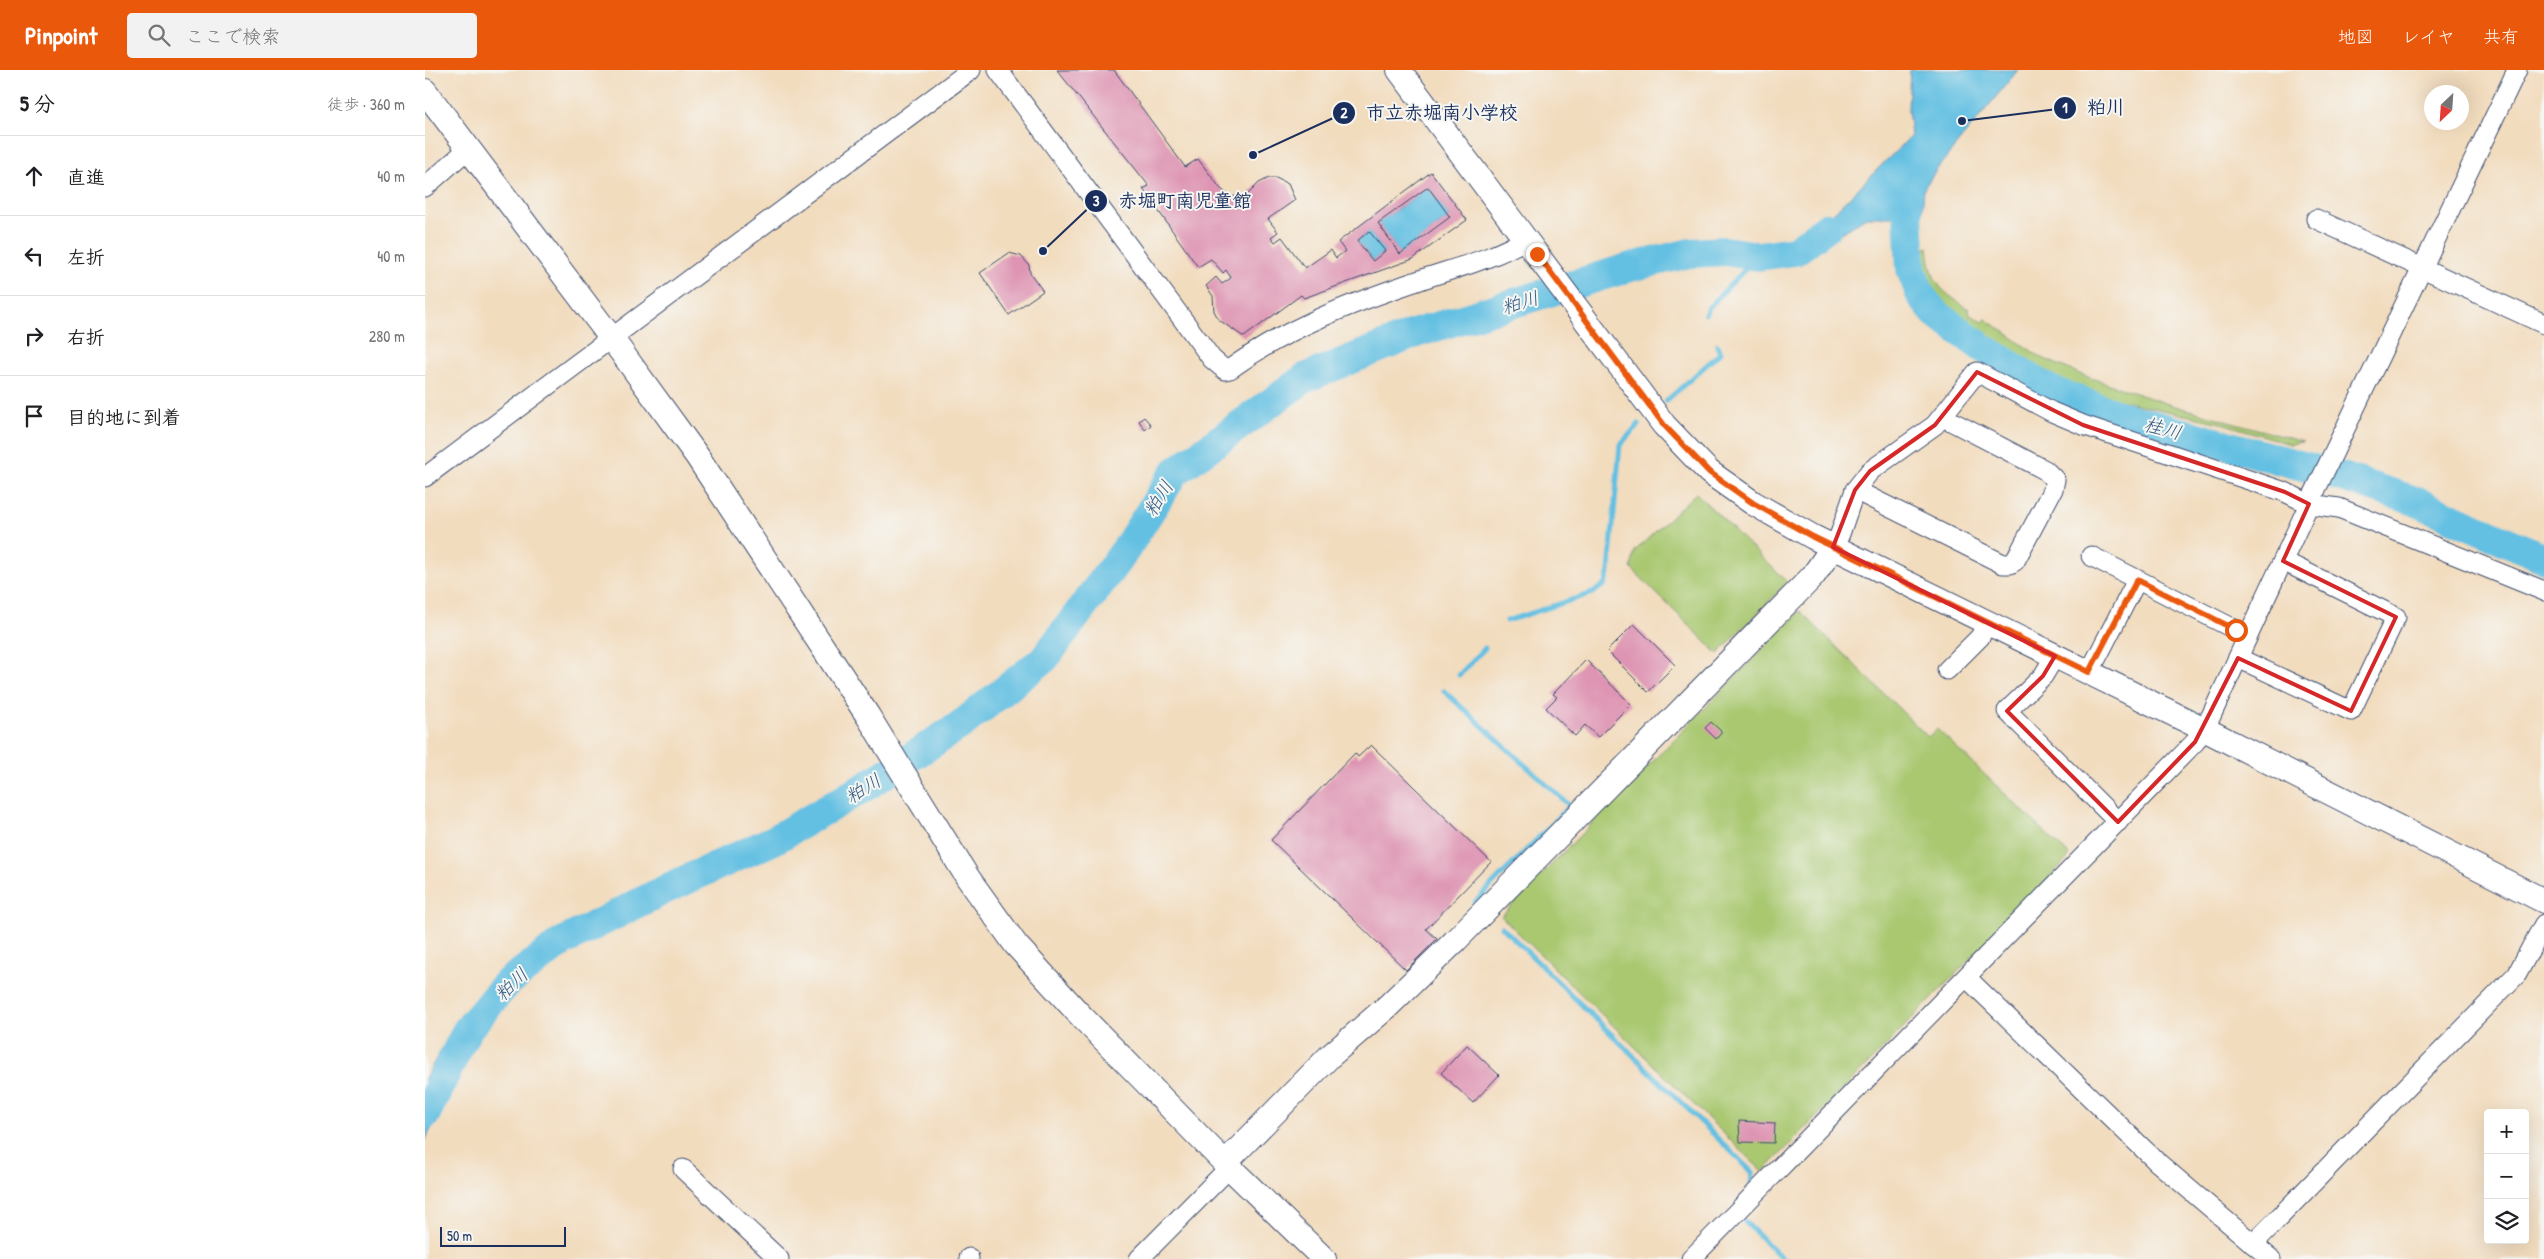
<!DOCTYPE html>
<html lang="ja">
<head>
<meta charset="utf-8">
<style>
	body { margin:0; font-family:"Patrick Hand","Klee One",sans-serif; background:#f2f2f2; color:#202124 }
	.controls { position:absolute; right:15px; bottom:15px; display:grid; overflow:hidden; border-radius:5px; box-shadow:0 5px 20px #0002 }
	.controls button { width:45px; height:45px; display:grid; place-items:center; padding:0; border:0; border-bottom:1px solid #e0e0e0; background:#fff; color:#202124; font:25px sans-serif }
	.compass { position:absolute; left:1999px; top:15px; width:45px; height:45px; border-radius:50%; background:#fff; box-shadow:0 5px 20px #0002; rotate:205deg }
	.scale { position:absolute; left:15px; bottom:12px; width:126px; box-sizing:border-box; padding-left:5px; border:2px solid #1b2f5e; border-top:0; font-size:14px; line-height:18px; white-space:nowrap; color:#1b2f5e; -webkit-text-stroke:4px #f6f6f2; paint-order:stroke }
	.stop { position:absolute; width:15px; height:15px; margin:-11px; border:4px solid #ea580c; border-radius:50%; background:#fff }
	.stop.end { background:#ea580c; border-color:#fff; box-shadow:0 1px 5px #0008 }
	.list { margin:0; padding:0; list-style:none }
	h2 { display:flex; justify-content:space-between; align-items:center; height:65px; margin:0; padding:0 20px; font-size:21px }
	h2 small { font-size:16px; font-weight:400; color:#757577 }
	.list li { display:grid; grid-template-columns:32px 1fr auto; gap:15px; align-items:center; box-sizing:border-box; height:80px; padding:0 20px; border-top:1px solid #e0e0e0 }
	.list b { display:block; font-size:19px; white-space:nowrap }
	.list em { font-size:16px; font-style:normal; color:#757577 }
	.icon { flex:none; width:28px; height:28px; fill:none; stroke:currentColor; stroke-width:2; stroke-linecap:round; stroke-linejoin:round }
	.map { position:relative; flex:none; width:2119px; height:1189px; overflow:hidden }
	header { display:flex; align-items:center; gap:30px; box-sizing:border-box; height:70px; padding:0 25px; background:#ea580c; color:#fff }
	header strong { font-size:24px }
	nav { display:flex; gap:28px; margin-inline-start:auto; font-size:18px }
	.search { width:350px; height:45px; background:#f2f2f2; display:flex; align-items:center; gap:12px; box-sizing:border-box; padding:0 18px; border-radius:5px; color:#757577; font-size:19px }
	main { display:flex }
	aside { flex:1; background:#fff }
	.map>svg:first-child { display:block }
</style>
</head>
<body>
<header>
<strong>Pinpoint</strong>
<div class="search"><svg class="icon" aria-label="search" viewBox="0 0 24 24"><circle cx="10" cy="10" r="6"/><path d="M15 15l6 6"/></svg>ここで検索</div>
<nav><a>地図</a><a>レイヤ</a><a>共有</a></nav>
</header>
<main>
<aside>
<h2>5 分<small>徒歩 · 360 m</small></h2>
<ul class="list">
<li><svg class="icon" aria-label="ahead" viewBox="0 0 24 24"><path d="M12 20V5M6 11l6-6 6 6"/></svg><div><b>直進</b></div><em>40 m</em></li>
<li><svg class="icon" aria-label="left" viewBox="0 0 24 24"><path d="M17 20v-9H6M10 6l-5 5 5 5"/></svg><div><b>左折</b></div><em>40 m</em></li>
<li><svg class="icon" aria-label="right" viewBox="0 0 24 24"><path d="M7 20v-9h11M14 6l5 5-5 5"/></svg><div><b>右折</b></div><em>280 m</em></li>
<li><svg class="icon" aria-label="arrive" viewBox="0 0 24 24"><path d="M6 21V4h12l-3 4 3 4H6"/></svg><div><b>目的地に到着</b></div></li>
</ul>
</aside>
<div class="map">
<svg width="2119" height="1189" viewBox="0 0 2119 1189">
	<rect width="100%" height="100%" fill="#f6f6f2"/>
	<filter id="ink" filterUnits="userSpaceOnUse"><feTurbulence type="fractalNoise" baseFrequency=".02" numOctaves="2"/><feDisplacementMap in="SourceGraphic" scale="10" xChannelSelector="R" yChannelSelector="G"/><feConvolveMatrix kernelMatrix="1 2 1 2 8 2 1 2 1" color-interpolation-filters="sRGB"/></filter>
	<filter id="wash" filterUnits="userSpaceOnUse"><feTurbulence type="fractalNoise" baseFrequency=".0096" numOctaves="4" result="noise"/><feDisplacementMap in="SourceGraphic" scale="20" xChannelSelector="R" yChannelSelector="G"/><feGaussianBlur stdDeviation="1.12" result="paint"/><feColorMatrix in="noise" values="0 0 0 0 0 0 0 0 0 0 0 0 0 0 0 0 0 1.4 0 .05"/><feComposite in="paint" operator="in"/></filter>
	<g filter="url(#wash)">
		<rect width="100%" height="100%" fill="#f2dcbe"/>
		<!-- green -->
		<g fill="#a9c870" stroke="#627c67">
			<path d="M 1503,177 C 1507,214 1513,219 1544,239 L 1545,245 L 1558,252 L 1561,249 L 1615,287 L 1657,305 L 1743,334 L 1878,372 L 1865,374 L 1800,354 L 1689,329 L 1628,307 L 1534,252 L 1499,221 L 1493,202 L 1494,181 Z"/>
			<path d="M 1271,423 L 1362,512 L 1293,584 L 1206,498 L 1210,481 Z"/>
			<path d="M 1375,541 L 1503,667 L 1512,659 L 1645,786 L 1338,1102 L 1076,846 Z"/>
		</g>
		<!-- water -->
		<g fill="#64c0e2" stroke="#4078a0">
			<path d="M 1485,0 L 1593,0 L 1515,95 L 1499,118 L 1497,147 L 1441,147 L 1400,173 L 1370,181 L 1486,66 L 1483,39 Z"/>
			<path d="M 1003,117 L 1025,147 L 975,184 L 953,153 Z"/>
			<path d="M 944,161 L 960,181 L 948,191 L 932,171 Z"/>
			<path d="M 31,954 L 53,967 L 0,1071 L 0,1008 Z"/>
		</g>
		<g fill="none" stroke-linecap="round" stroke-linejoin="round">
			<!-- stream -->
			<g stroke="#64c0e2" stroke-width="5">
				<path d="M 1280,244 L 1284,237 L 1333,186"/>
				<path d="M 1241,331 L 1295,283 L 1292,275"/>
				<path d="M 1082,551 L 1168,523 L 1180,514 L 1184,501 L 1195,375 L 1214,354"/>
				<path d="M 1034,605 L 1060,578"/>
				<path d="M 1019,621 L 1145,736 L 1050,832"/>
				<path d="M 1077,857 L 1327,1102 L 1326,1114"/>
				<path d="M 1319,1151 L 1358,1189"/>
			</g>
			<!-- river -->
			<g stroke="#64c0e2" stroke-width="30">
				<path d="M 1481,107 L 1486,199 L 1496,226 L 1510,243 L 1555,276 L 1625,320 L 1699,347 L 1914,406 L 1990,431 L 2119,488"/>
				<path d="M 0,1045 L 42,960 L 82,913 L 137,872 L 243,818 L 349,770 L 440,717 L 537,654 L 620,588 L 701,479 L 750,402 L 880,308 L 991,263 L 1206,197 L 1265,183 L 1300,181 L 1333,186 L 1370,181 L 1402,157"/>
			</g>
		</g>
		<g id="blocks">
			<!-- building -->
			<g fill="#de95b3" fill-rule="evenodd">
				<path d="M 632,0 L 689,0 L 760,97 L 773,89 L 796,119 L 806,127 L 822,125 L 834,113 L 844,108 L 851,108 L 863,114 L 870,130 L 843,149 L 853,162 L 846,167 L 850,172 L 857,167 L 880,198 L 906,180 L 911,188 L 920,181 L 913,172 L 1006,102 L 1042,150 L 988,189 L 879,228 L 876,225 L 819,267 L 794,250 L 789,241 L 788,226 L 781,216 L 791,207 L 797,214 L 806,208 L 801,200 L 798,203 L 786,189 L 773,197 L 718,119 L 724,116 ZM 1003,117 L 1025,147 L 975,184 L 953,153 ZM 944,161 L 960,181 L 948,191 L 932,171 Z"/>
				<path d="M 584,183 L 596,186 L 604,195 L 605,203 L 618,221 L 584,245 L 555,203 Z"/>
				<path d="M 719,347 L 726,355 L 720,360 L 714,351 Z"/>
				<path d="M 1209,554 L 1250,595 L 1223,622 L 1182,581 Z"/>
				<path d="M 1161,590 L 1206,634 L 1173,667 L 1160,655 L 1150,666 L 1121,638 L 1132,627 L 1128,624 Z"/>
				<path d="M 1286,652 L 1297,662 L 1291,669 L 1280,658 Z"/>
				<path d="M 946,675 L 1066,792 L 1001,859 L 1012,869 L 981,900 L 846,770 L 930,683 L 933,687 Z"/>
				<path d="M 1042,975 L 1074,1005 L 1048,1033 L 1016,1003 Z"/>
				<path d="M 1314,1051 L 1350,1053 L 1349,1073 L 1315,1072 Z"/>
			</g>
		</g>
	</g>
	<g filter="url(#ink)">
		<use href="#blocks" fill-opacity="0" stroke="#3b496c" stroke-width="1"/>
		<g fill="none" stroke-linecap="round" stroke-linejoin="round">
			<!-- minor casing -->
			<g stroke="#3b496c" stroke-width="21">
				<g id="minor">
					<path d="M 573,0 L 787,289 L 800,300 L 805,299 C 863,257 927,233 995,210 C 1030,198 1069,189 1101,169"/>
					<path d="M 0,117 L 44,78"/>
					<path d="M 1891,149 L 2119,254"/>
					<path d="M 0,407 L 546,0"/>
					<path d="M 1430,420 L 1578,494 L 1585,494 L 1590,491 L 1628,419 L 1630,410 L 1620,400 L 1518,347"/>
					<path d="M 1408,477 L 1415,464 L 1430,420 L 1445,401 L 1510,355 L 1552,302 L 1627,342 L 1658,355 L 1860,422 L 1884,434 L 1914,438 L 2119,521"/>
					<path d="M 1666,486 L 1823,566"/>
					<path d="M 1630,586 L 1618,606 L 1582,641 L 1693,752"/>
					<path d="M 1813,588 L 1926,641 L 1971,547 L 1858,491"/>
					<path d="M 1522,600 L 1555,567 L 1562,553"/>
					<path d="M 1664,603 L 1712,510"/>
					<path d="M 1542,908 L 1731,1091 L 1846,1189"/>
					<path d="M 258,1099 L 354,1189"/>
					<path d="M 1828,1174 L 2092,904 L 2119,854"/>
					<path d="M 544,1189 L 544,1188"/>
					<path d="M 714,1189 L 805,1097"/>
					<path d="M 1266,1189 L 1770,672 L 1786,646 L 1884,434 L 2092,0"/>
				</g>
			</g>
			<!-- tertiary casing -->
			<g stroke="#3b496c" stroke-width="26">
				<g id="tertiary">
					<path d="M 974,0 L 1239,355 L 1284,402 L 1328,433 L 1388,467 L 1779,659 L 2119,831"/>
					<path d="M 0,21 L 187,269 L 272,386 L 443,646 L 543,808 L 591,875 L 657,947 L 800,1093 L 899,1189"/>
					<path d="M 800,1093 L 904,987 L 963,936 L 1029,872 L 1388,506 L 1408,477"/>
				</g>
			</g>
			<!-- minor -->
			<use href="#minor" stroke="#fff" stroke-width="19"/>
			<!-- tertiary -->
			<use href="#tertiary" stroke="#fff" stroke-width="24"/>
		</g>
	</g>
	<g fill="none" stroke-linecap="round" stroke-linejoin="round" filter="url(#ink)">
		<!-- route -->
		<path stroke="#ea580c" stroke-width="6" d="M 1112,184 L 1239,355 L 1284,402 L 1328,433 L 1388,467 L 1664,602 L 1712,510 L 1811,560"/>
	</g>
	<!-- marked area -->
	<path fill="none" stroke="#d62828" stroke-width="4" stroke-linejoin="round" d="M 1552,302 L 1658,355 L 1860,422 L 1884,434 L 1858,491 L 1971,547 L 1926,641 L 1813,588 L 1770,672 L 1693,752 L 1582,641 L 1618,606 L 1630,586 L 1408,477 L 1430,420 L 1445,401 L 1510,355 Z"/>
	<g text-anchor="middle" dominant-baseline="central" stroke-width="4" stroke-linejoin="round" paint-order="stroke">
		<!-- water labels -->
		<g font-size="19" font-style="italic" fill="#315a86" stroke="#f6f6f2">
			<text transform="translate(1095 232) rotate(-17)">粕川</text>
			<text transform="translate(1738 358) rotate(15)">桂川</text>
			<text transform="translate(733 428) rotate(-58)">粕川</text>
			<text transform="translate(438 718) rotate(-32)">粕川</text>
			<text transform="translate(86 914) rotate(-43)">粕川</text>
		</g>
	</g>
	<!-- callouts -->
	<path fill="none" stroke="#1b2f5e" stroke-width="2" d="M1537 51L1640 38M828 85L919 43M618 181L671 131"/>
	<g fill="#1b2f5e" stroke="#f6f6f2" stroke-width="2">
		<circle cx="1537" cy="51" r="5"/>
		<circle cx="828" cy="85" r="5"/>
		<circle cx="618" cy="181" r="5"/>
		<circle cx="1640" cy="38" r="12"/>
		<circle cx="919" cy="43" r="12"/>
		<circle cx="671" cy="131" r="12"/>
	</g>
	<g font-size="15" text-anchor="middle" font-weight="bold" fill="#fff">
		<text x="1640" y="43">1</text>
		<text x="919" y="48">2</text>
		<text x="671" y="136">3</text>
	</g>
	<g font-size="19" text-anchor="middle" font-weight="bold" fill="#1b2f5e" stroke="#f6f6f2" stroke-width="4" stroke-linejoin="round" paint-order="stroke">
		<text x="1681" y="44">粕川</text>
		<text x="1017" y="49">市立赤堀南小学校</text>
		<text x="760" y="137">赤堀町南児童館</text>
	</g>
</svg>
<div class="controls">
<button>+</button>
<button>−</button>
<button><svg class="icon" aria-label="layers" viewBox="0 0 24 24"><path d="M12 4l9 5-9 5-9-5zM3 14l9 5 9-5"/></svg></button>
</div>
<svg class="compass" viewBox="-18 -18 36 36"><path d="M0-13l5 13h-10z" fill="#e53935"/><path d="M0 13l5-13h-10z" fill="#757577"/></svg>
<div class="scale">50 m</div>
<div class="stop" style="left:1811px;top:560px"></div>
<div class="stop end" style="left:1112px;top:184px"></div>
</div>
</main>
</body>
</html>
